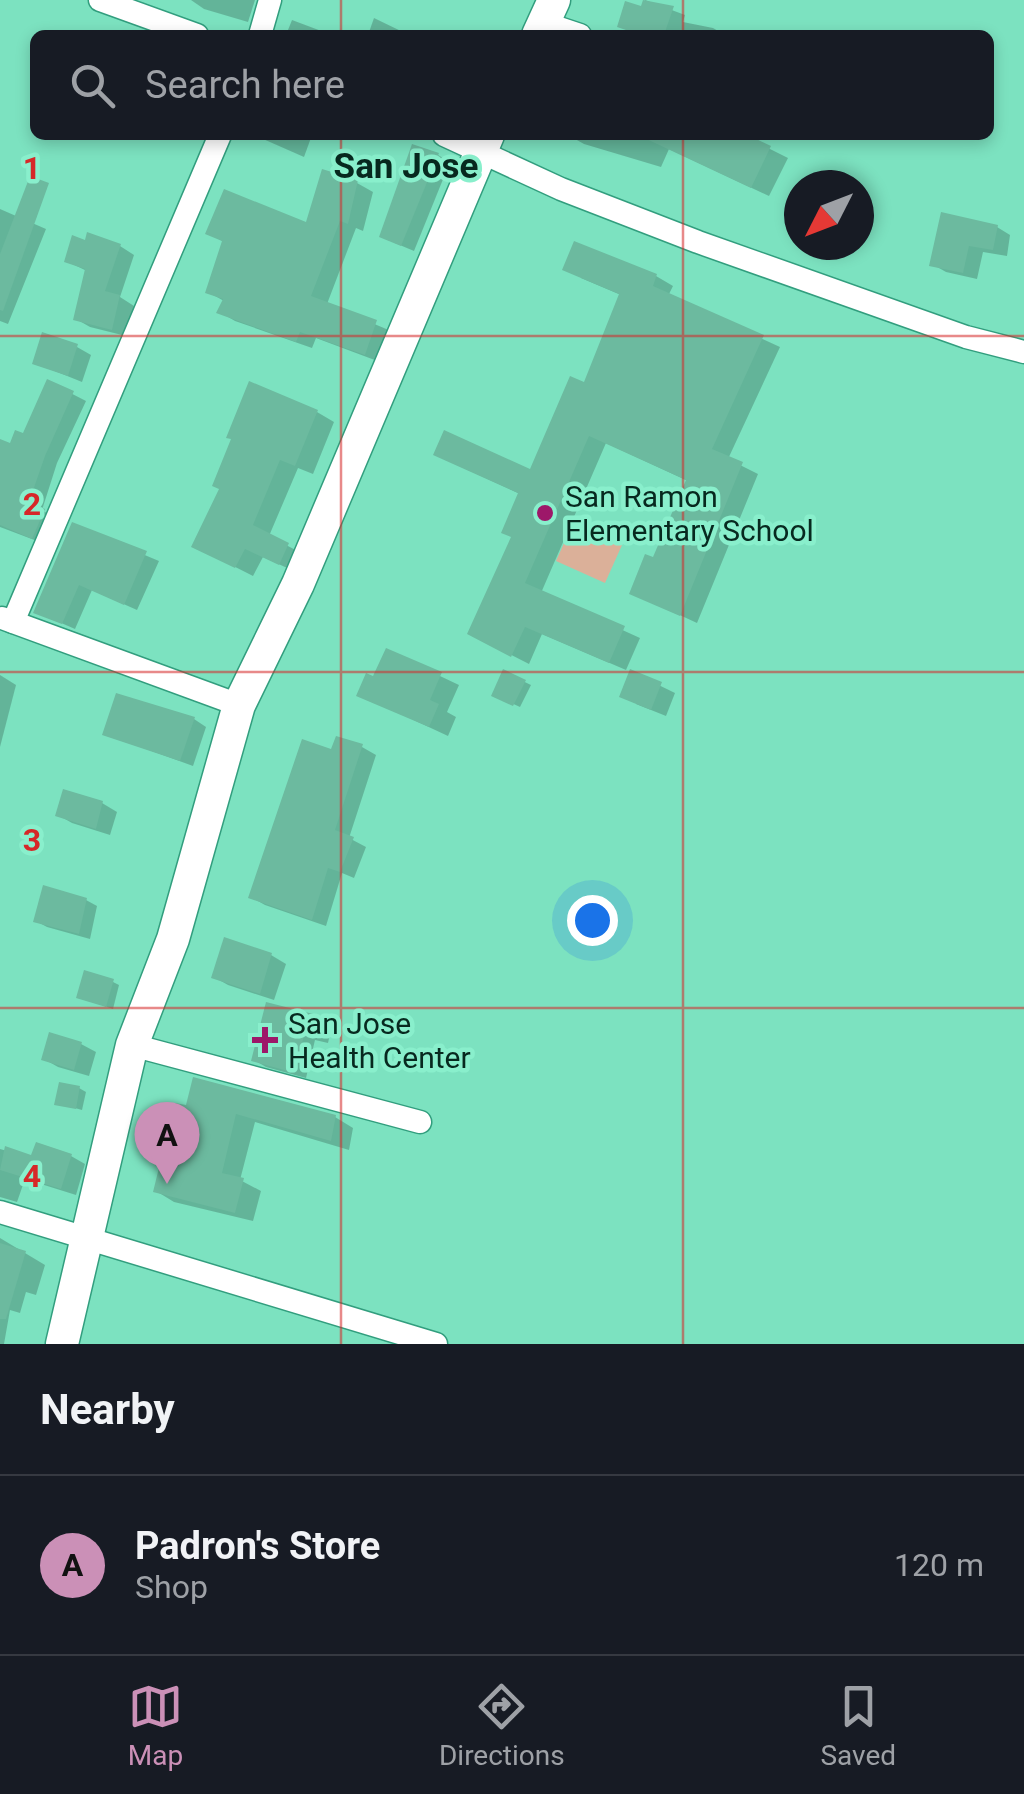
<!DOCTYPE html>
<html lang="en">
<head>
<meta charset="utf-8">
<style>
	body { margin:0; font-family:Roboto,sans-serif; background:#20242c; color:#f1f3f6 }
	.compass { position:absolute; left:784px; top:170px; width:90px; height:90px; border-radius:50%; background:#171b24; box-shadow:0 5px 15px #0003; rotate:228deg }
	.you { position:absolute; left:592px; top:920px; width:35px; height:35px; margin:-25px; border:8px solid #fff; border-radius:50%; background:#1a73e8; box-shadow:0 0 0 15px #1a73e833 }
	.badge { display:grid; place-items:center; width:65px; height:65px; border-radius:50%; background:#cb90b7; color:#111; font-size:32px; font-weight:700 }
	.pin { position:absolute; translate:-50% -82px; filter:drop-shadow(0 2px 5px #0008) }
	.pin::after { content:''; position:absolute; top:52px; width:35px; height:30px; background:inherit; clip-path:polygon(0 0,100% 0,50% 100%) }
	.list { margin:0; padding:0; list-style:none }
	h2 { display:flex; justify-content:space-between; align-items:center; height:130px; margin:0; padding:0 40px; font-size:42px }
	h2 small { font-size:32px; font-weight:400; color:#9ea1a6 }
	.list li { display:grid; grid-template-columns:65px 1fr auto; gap:30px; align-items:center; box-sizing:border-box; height:180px; padding:0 40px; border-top:2px solid #363941 }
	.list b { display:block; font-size:38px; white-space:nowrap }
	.list p { margin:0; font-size:32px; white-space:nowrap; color:#9ea1a6 }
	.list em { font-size:32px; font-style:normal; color:#9ea1a6 }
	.icon { flex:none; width:55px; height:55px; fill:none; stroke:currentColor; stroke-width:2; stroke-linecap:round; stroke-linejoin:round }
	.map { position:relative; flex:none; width:1024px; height:1344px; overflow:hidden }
	.search { position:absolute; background:#171b24; box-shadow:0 5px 15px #0003; left:30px; right:30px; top:30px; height:110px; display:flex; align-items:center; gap:25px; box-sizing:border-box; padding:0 35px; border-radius:15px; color:#9ea1a6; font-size:38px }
	.sheet { height:310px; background:#171b24 }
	nav { display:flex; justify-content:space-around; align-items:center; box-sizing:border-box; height:140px; border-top:2px solid #363941; background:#171b24; font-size:28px; color:#9ea1a6 }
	nav a { display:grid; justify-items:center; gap:5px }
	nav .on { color:#cb90b7 }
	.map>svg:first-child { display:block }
</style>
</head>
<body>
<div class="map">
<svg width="1024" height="1344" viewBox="0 0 1024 1344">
	<rect width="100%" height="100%" fill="#7ce2c0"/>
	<!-- green -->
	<path fill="#dbb099" d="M 573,523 L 622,545 L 605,583 L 556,561 Z"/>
	<!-- shadow -->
	<g fill="#0003">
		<path d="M 191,0 L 255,0 L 248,22 L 204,9 Z"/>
		<path d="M 645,0 L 685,15 L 683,22 L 713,28 L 725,35 L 630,35 Z"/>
		<path d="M 374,18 L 405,33 L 409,35 L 368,35 Z"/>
		<path d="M 292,20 L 332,35 L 286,35 Z"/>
		<path d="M 254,135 L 312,135 L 304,157 Z"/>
		<path d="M 568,135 L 742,135 L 788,158 L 769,196 L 669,149 L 661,167 L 584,144 Z"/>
		<path d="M 438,155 L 450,162 L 414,251 L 395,243 Z"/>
		<path d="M 357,183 L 373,192 L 363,231 L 356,228 L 327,304 L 391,331 L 380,362 L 316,338 L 312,348 L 235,321 L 220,312 L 224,301 L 208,292 L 224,242 L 208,233 L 308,225 Z"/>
		<path d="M 0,209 L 46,229 L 8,324 L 0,321 Z"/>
		<path d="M 997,227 L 1010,235 L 1007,256 L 983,252 L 977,279 L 946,272 L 932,264 Z"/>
		<path d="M 575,244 L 656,276 L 673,286 L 668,296 L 780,347 L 728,459 L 758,474 L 697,623 L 632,593 L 654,560 L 688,481 L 606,443 L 541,593 L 640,638 L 626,670 L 542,634 L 529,664 L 486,642 L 514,537 L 520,494 L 453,463 L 531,473 L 585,386 L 621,295 L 581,278 Z"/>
		<path d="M 120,246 L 134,255 L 120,297 L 134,306 L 126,336 L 90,327 L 76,319 L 87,271 L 66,261 Z"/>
		<path d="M 77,347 L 91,355 L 82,382 L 35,363 Z"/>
		<path d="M 49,382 L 86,401 L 57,463 L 42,510 L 56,519 L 45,544 L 0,527 L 0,442 L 11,446 L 25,436 Z"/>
		<path d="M 317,412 L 334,422 L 313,474 L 298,468 L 269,536 L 305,555 L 296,572 L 263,557 L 253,576 L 194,546 Z"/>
		<path d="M 73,525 L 159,561 L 137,610 L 92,590 L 75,629 L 36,612 Z"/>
		<path d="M 387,651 L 459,685 L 447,712 L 456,717 L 448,736 L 360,695 L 375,679 Z"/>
		<path d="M 504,672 L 531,685 L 520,707 L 494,695 Z"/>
		<path d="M 632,672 L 675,693 L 666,716 L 636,704 Z"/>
		<path d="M 0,675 L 16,685 L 0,747 Z"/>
		<path d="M 194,719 L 206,727 L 193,766 L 105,734 Z"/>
		<path d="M 362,747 L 376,755 L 349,838 L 366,847 L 354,878 L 342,873 L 326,926 L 265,905 L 251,897 L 333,752 Z"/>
		<path d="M 65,792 L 102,803 L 117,812 L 110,835 L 72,823 L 58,815 Z"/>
		<path d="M 86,900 L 97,906 L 90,939 L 47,927 L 36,921 Z"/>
		<path d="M 225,940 L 271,955 L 286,964 L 274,1000 L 228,985 L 214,977 Z"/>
		<path d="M 113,982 L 119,985 L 113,1009 L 79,997 Z"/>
		<path d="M 320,1019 L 332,1025 L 328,1043 L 315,1040 L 306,1078 L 266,1067 L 254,1060 Z"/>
		<path d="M 81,1044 L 96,1052 L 89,1076 L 58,1067 L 44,1059 Z"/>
		<path d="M 79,1088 L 86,1092 L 82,1110 L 57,1103 Z"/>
		<path d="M 187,1108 L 335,1117 L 353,1128 L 349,1150 L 255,1122 L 240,1180 L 261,1191 L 253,1221 L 174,1202 L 156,1191 Z"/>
		<path d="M 0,1149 L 33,1158 L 71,1156 L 85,1164 L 76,1195 L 25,1179 L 17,1202 L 0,1197 Z"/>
		<path d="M 0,1238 L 45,1265 L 36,1295 L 26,1292 L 20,1313 L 10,1310 L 4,1344 L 0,1344 Z"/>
	</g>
	<!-- building -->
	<g fill="#6cba9f">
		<path d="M 643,0 L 674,6 L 664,35 L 627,35 L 629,31 L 617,27 L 625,1 L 641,6 Z"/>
		<path d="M 638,135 L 748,135 L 771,146 L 751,188 Z"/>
		<path d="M 412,144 L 439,153 L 401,246 L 379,237 Z"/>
		<path d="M 322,169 L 358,180 L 348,224 L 340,221 L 311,296 L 377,320 L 365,355 L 300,332 L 296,342 L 216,313 L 223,299 L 205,293 L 222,241 L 205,234 L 224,189 L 306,222 Z"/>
		<path d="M 30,176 L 49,183 L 3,311 L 0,310 L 0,254 Z"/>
		<path d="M 941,212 L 998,225 L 993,250 L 969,246 L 963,273 L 929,266 Z"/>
		<path d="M 87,232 L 121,244 L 105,291 L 120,295 L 112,330 L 73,320 L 85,269 L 64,262 L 72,235 L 85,240 Z"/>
		<path d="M 574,241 L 657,274 L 653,286 L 764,335 L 712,449 L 743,462 L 680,616 L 629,594 L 645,554 L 653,557 L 686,480 L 589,436 L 525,583 L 625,626 L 609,663 L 525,627 L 511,657 L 467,634 L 511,537 L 501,533 L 518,493 L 433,455 L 444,430 L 530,469 L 570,376 L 584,382 L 619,294 L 562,270 Z"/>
		<path d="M 42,332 L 78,344 L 68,376 L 32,364 Z"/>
		<path d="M 47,379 L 74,391 L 45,456 L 29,502 L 45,509 L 32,539 L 0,525 L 0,439 L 10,443 L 15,430 L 23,433 Z"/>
		<path d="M 249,381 L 318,410 L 295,466 L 280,460 L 253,525 L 289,543 L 279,565 L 245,549 L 235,568 L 191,547 L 219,489 L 212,486 L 231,439 L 226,438 Z"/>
		<path d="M 72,522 L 147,551 L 124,605 L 79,585 L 62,624 L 33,613 Z"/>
		<path d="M 386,648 L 442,672 L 430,700 L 439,704 L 429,727 L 356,696 L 366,673 L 373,676 Z"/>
		<path d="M 503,669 L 526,680 L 513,706 L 491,696 Z"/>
		<path d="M 630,669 L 662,682 L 651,710 L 619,697 Z"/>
		<path d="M 116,693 L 195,717 L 180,761 L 102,735 Z"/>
		<path d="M 336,736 L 363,744 L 335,830 L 354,837 L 340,872 L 328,868 L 312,920 L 248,898 L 302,739 L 331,749 Z"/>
		<path d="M 63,789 L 103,801 L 96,829 L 55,816 Z"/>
		<path d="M 43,885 L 87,898 L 79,934 L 33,922 Z"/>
		<path d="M 224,937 L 272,953 L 260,994 L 211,978 Z"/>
		<path d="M 84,970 L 114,979 L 106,1007 L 76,998 Z"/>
		<path d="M 266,1002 L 321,1016 L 316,1038 L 304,1035 L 295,1073 L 251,1061 Z"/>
		<path d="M 49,1032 L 82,1042 L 74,1070 L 41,1060 Z"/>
		<path d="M 193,1077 L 336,1115 L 331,1141 L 236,1114 L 222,1173 L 244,1178 L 235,1213 L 153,1192 L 175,1103 L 186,1105 Z"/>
		<path d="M 59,1082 L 80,1086 L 76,1109 L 54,1105 Z"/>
		<path d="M 36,1142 L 72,1154 L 61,1189 L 0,1170 L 5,1146 L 31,1155 Z"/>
		<path d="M 0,1243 L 26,1251 L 6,1319 L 0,1319 Z"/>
	</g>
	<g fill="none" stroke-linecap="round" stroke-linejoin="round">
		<!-- street casing -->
		<g stroke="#329e7e" stroke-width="25">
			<g id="street">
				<path d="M 100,0 L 197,35"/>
				<path d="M 544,23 L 580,35"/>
				<path d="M 260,35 L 270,0"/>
				<path d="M 444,135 L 561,189 L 698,242 L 966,337 L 1024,352"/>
				<path d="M 2,618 L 239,705"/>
				<path d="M 13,622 L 220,135"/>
				<path d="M 132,1045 L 420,1122"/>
				<path d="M 0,1212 L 436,1344"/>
			</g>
		</g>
		<!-- secondary casing -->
		<g stroke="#329e7e" stroke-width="35">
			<g id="secondary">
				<path d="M 538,35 L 554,0"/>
				<path d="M 62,1344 L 132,1045 L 173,939 L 239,705 L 298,584 L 488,135"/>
			</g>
		</g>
		<!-- street -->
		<use href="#street" stroke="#fff" stroke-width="22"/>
		<!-- secondary -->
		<use href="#secondary" stroke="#fff" stroke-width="32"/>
	</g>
	<!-- grid -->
	<path fill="none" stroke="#d62828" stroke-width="2.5" stroke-opacity="0.55" d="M 341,0 L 341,35M 683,0 L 683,35M 341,135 L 341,1344M 683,135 L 683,1344M 0,336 L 1024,336M 0,672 L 1024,672M 0,1008 L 1024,1008"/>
	<!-- markers -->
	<g fill="#9d1869" stroke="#89efcc" stroke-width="4">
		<circle cx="545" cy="513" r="10"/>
		<path d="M260 1025h10v10h10v10h-10v10h-10v-10h-10v-10h10z"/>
	</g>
	<g text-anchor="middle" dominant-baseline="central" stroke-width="9" stroke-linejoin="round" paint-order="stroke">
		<!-- poi labels -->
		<g font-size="30" fill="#07291f" stroke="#89efcc" text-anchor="start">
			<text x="565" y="496">San Ramon<tspan x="565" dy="34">Elementary School</tspan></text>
			<text x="288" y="1023">San Jose<tspan x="288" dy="34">Health Center</tspan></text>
		</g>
		<!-- quarter labels -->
		<g font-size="35" font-weight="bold" fill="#07291f" stroke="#89efcc">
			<text x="406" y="166">San Jose</text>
		</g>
	</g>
	<g font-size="32" text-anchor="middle" font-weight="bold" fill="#d62828" stroke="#89efcc" stroke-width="9" stroke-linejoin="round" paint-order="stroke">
		<text x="32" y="179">1</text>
		<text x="32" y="515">2</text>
		<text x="32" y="851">3</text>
		<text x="32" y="1187">4</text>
	</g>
</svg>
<svg class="compass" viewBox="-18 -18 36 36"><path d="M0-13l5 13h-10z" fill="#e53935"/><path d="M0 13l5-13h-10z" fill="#9ea1a6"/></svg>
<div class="you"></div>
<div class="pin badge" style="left:167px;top:1184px">A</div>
<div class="search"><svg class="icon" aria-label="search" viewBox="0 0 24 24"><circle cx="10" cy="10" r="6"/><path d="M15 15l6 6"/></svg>Search here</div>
</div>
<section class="sheet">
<h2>Nearby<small></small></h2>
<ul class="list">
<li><span class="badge">A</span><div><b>Padron's Store</b><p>Shop</p></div><em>120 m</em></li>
</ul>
</section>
<nav>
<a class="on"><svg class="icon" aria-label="map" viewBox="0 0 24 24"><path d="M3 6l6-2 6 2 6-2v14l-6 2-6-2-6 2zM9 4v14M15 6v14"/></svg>Map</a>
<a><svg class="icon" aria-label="directions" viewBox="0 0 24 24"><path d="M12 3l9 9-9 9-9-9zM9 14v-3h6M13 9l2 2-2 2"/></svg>Directions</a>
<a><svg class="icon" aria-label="saved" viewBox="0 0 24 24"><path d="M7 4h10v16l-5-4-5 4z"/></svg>Saved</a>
</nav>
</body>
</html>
